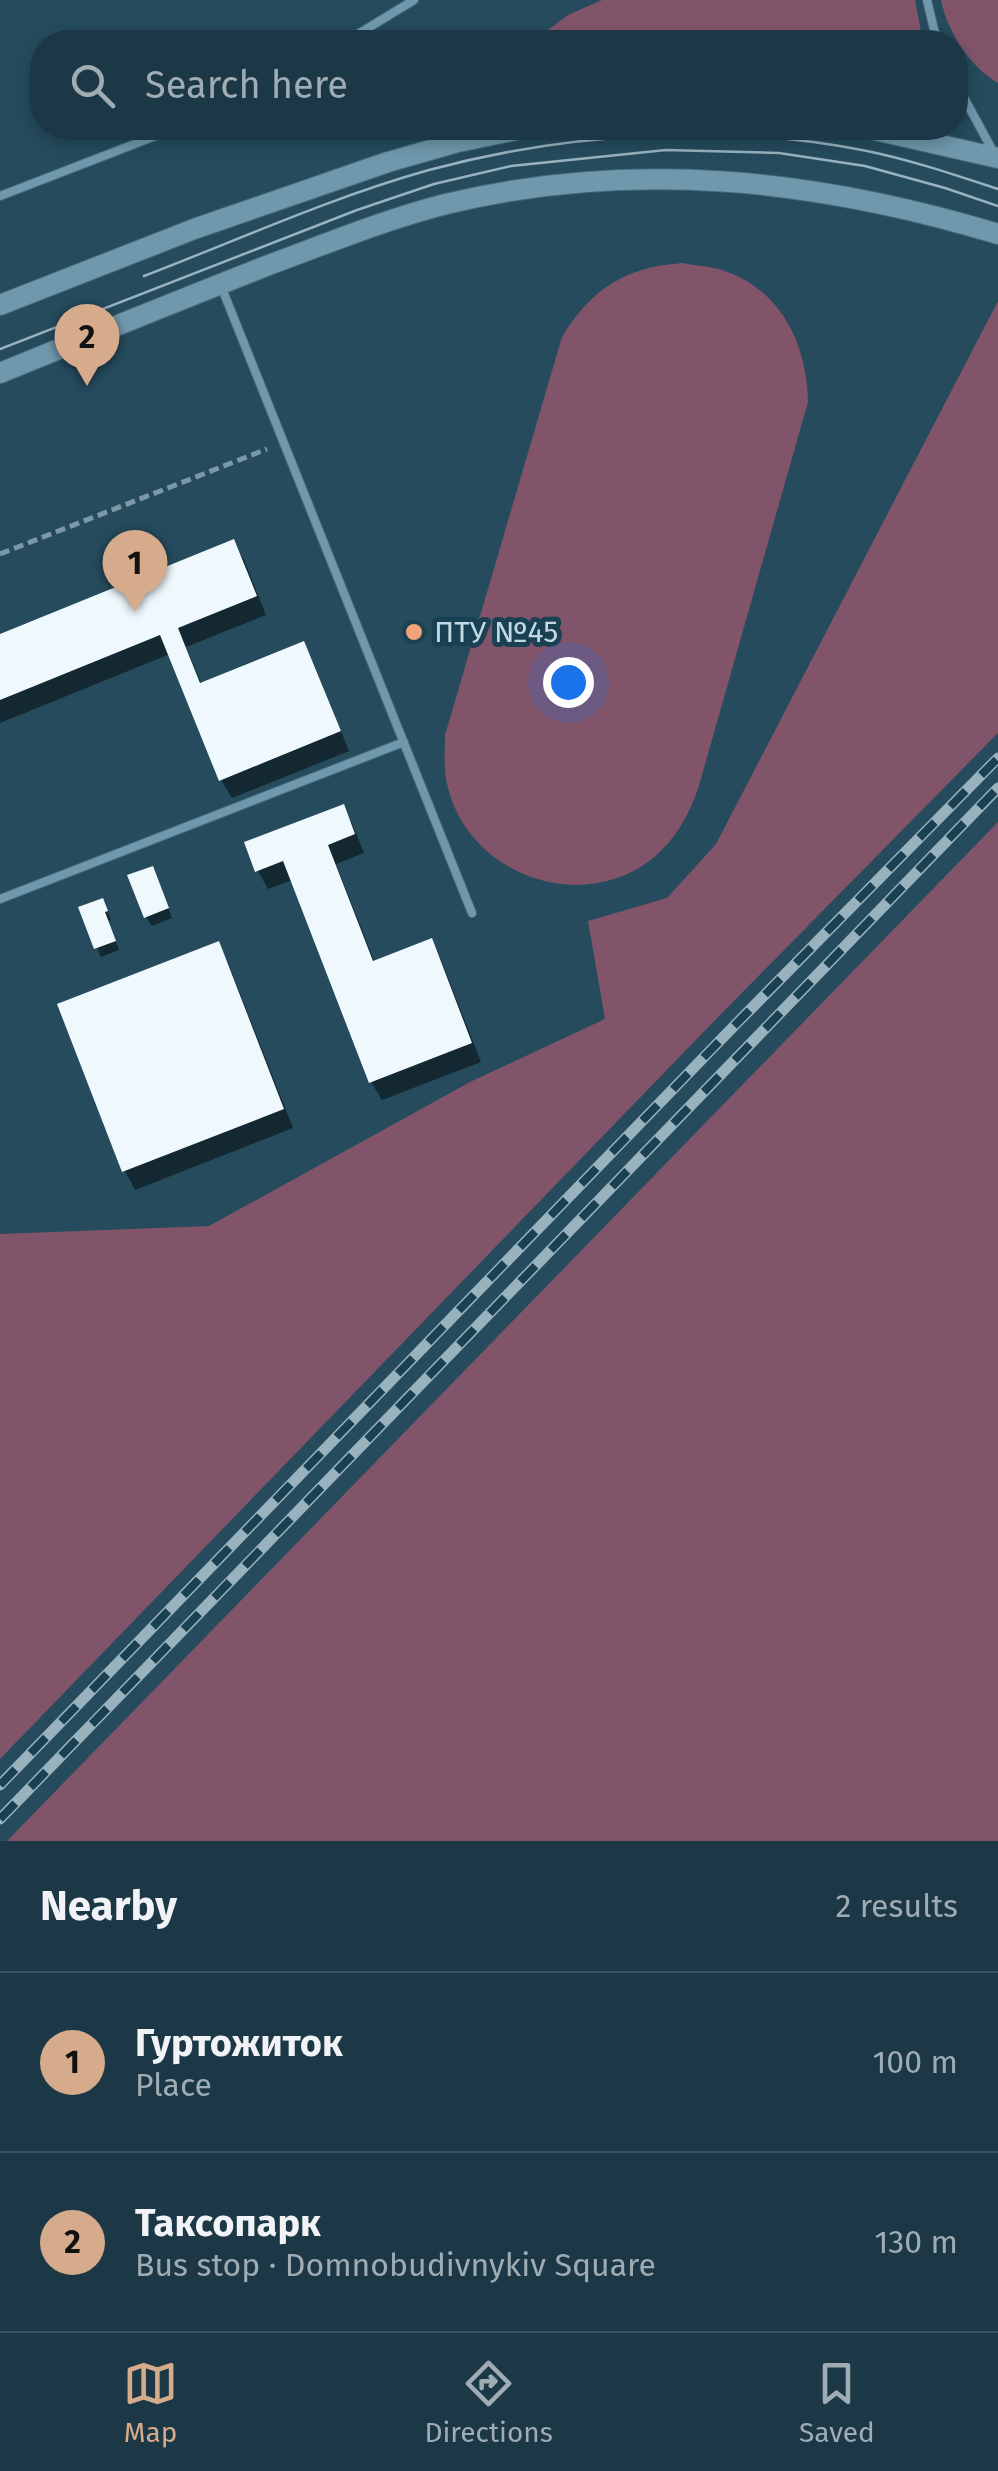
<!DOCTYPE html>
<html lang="en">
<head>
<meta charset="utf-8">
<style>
	body { margin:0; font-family:"Fira Sans",sans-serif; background:#253f4d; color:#f1f3f6 }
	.you { position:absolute; left:568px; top:682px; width:35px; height:35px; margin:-25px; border:8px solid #fff; border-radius:50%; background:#1a73e8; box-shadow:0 0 0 15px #1a73e833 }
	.badge { display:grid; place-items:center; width:65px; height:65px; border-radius:50%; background:#d6ab8b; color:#111; font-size:32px; font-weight:700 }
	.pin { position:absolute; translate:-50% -82px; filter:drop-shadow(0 2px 5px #0008) }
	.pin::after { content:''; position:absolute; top:52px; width:35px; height:30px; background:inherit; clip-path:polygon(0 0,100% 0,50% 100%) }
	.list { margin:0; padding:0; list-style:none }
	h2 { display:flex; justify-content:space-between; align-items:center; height:130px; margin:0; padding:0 40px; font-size:42px }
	h2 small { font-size:32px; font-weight:400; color:#a0acb3 }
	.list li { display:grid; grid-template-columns:65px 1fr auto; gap:30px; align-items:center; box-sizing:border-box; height:180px; padding:0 40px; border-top:2px solid #3a525f }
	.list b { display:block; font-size:38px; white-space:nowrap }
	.list p { margin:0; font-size:32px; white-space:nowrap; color:#a0acb3 }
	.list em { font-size:32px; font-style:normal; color:#a0acb3 }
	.icon { flex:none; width:55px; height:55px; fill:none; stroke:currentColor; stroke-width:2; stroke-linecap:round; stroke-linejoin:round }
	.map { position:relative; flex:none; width:998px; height:1841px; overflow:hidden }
	.search { position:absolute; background:#1c3846; box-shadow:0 5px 15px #0003; left:30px; right:30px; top:30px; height:110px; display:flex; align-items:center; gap:25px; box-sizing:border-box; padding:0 35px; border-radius:40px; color:#a0acb3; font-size:38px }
	.sheet { height:490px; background:#1c3846 }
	nav { display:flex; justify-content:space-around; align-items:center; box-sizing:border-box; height:140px; border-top:2px solid #3a525f; background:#1c3846; font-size:28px; color:#a0acb3 }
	nav a { display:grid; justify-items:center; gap:5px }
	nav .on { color:#d6ab8b }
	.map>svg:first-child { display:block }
</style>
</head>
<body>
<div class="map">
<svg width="998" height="1841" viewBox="0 0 998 1841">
	<rect width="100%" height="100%" fill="#254b5d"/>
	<!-- green -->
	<g fill="#81546a">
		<path d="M 602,0 L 915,0 L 923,42 L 532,42 L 568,15 Z"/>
		<path d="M 941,0 L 998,0 L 998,83 C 970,67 947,31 941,0 Z"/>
		<path d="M 683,263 C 696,266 710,266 722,270 C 781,289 807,344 808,402 L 698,789 C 688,817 675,840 652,859 C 581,915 470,875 448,788 C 443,770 445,753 445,735 L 562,337 C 592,288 626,267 683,263 Z"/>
		<path d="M 998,301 L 998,733 L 722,1013 L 0,1759 L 0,1234 L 209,1226 L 470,1082 L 605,1019 L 588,921 L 667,898 L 716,844 Z"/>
		<path d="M 998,822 L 998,1841 L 7,1841 Z"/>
	</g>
	<!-- shadow -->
	<g fill="#0007">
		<path d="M 233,542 L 244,560 L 266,615 L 186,647 L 202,685 L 302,644 L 313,662 L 349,751 L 232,798 L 221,780 L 170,654 L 0,723 L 0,636 Z"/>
		<path d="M 343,807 L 353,826 L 364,853 L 336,864 L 375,963 L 431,941 L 441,960 L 481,1062 L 382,1100 L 371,1082 L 293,880 L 268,889 L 258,871 Z"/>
		<path d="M 157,878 L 172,918 L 152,926 L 146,917 Z"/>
		<path d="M 81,909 L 107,910 L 111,920 L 108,921 L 119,950 L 101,957 Z"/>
		<path d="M 218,944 L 228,963 L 293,1128 L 135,1190 L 125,1171 Z"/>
	</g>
	<!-- building -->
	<g fill="#eff8fc">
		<path d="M 234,539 L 257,596 L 178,628 L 200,683 L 304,641 L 341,731 L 219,781 L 160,635 L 0,700 L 0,634 Z"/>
		<path d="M 344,804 L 355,834 L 328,845 L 373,961 L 432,938 L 472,1043 L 369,1083 L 283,861 L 255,872 L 244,842 Z"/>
		<path d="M 153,866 L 169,908 L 144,918 L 127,875 Z"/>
		<path d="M 103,898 L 108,911 L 105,912 L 116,941 L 94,949 L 78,907 Z"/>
		<path d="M 219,941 L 284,1109 L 122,1172 L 57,1004 Z"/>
	</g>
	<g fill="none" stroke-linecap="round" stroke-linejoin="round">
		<!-- lane casing -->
		<g stroke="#476a78" stroke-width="10">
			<g id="lane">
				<path d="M 927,0 L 937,42"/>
				<path d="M 345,42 L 414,0"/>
				<path d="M 956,83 L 994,153"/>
				<path d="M 0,196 L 176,128"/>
				<path d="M 221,286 L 472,913"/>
				<path d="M 0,899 L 404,742"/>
			</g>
		</g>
		<!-- secondary casing -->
		<g stroke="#476a78" stroke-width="22">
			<g id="secondary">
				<path d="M 866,128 L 998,158"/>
				<path d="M 0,305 L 194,229 L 388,162 L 458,142 L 526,128"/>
				<path d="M 0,373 C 91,336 182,299 274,263 C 331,242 387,219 446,204 C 632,159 816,179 998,234"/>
			</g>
		</g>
		<!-- path -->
		<path stroke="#7c98a6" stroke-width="5" stroke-dasharray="10 5" stroke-linecap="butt" d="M 0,554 L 267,449"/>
		<!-- lane -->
		<use href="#lane" stroke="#7098ac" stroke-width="8"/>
		<!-- secondary -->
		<use href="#secondary" stroke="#7098ac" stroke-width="20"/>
		<!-- tram -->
		<g stroke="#98b2be" stroke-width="2.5">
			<path d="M 144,276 C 238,240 332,197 429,170 C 566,133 727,122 867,151 C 911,160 955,175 998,189"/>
			<path d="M 0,349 L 357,210 L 434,184 L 511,166 L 666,150 L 779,153 L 865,166 L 945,188 L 998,206"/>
		</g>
		<!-- rail casing -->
		<g stroke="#98b2be" stroke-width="11">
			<g id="rail">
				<path d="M 0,1785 L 736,1024 L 998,758"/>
				<path d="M 0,1819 L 998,788"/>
			</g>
		</g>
		<!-- rail -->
		<use href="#rail" stroke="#1a4152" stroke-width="8" stroke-dasharray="22" stroke-linecap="butt"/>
	</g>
	<!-- markers -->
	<circle fill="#f0a378" stroke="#1a4152" stroke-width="4" cx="414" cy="632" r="10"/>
	<g text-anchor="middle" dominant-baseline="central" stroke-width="10" stroke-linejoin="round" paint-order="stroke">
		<!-- poi labels -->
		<g font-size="30" fill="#c4d9e3" stroke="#1a4152" text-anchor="start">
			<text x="434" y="632">ПТУ №45</text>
		</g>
	</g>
</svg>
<div class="you"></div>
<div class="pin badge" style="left:135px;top:612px">1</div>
<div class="pin badge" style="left:87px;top:386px">2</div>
<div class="search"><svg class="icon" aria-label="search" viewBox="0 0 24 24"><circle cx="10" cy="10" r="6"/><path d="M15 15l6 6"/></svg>Search here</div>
</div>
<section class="sheet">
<h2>Nearby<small>2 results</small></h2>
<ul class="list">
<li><span class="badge">1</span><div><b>Гуртожиток</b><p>Place</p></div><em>100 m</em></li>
<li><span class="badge">2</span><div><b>Таксопарк</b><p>Bus stop · Domnobudivnykiv Square</p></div><em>130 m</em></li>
</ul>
</section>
<nav>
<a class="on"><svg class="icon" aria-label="map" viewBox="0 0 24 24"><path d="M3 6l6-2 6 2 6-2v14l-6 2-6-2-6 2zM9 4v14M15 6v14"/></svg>Map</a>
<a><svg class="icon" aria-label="directions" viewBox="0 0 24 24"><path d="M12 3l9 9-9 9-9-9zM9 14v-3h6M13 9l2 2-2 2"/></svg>Directions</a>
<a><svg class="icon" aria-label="saved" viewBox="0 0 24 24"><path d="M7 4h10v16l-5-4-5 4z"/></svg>Saved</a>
</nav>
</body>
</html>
